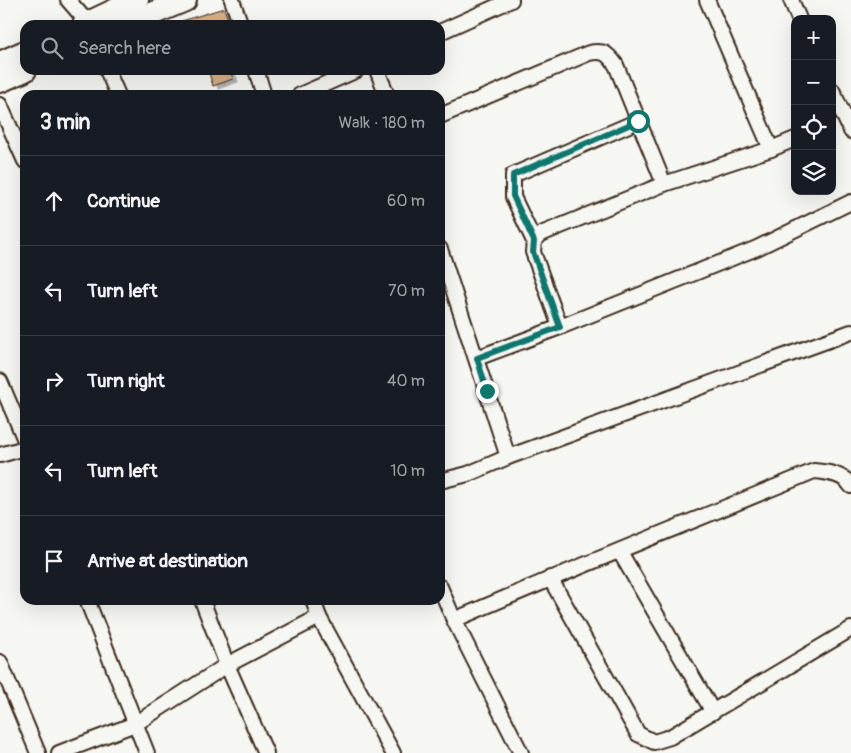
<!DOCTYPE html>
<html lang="en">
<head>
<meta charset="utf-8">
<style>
	body { margin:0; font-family:Pangolin,sans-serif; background:#242831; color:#f1f3f6 }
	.controls { position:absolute; right:15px; top:15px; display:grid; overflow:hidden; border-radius:10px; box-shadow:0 5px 20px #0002 }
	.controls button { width:45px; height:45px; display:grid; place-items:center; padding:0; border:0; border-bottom:1px solid #363941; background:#171b24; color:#f1f3f6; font:25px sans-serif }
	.stop { position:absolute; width:15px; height:15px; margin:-11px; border:4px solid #0f766e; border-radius:50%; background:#fff }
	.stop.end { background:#0f766e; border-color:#fff; box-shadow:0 1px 5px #0008 }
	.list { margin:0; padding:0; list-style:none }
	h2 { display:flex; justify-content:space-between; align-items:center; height:65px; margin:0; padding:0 20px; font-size:21px }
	h2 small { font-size:16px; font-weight:400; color:#9ea1a6 }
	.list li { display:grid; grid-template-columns:32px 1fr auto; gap:15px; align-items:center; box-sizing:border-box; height:90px; padding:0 20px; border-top:1px solid #363941 }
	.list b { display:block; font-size:19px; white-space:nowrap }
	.list em { font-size:16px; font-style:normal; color:#9ea1a6 }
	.icon { flex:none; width:28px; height:28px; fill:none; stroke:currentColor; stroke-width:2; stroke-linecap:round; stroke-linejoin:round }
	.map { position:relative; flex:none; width:851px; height:753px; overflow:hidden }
	.search { position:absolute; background:#171b24; box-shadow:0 5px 20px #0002; left:20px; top:20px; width:425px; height:55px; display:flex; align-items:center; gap:12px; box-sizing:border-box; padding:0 18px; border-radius:15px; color:#9ea1a6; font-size:19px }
	.panel { position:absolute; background:#171b24; box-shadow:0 5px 20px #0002; left:20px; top:90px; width:425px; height:515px; border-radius:15px }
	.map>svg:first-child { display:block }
</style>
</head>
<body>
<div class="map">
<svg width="851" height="753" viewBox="0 0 851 753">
	<defs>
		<filter id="shadow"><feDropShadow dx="5" dy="3" stdDeviation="0" flood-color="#0004"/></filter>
	</defs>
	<rect width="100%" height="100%" fill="#f6f6f2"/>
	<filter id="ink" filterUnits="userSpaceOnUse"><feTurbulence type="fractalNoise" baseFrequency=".02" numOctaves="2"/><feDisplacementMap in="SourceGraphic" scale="10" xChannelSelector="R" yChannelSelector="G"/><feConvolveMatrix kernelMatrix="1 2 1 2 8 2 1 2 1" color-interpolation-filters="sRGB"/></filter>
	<g filter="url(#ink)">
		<!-- building -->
		<g fill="#d7af88" stroke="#3b2a1e" filter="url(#shadow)">
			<path d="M 224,8 L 230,25 L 175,25 L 175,23 Z"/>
			<path d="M 208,70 L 230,70 L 233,79 L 213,86 Z"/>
		</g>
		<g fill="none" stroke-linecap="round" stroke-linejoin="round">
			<!-- street casing -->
			<g stroke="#3b2a1e" stroke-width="18">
				<g id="street">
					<path d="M 68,0 L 88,23"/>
					<path d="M 232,0 L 241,25"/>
					<path d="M 707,0 L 771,149"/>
					<path d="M 791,0 L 799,19"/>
					<path d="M 440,32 L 511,0"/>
					<path d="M 107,70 L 118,95"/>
					<path d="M 256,70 L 264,95"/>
					<path d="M 377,70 L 387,95"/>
					<path d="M 832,90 L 851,131"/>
					<path d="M 300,95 L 357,70"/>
					<path d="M 0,105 L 25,161"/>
					<path d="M 440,116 L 589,53 C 604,50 607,53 616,65 L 664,184"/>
					<path d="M 534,241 L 513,197 L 513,175 L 638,121"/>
					<path d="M 440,249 L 508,457"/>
					<path d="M 560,327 L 533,252 L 534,241 L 541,234 L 664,184 L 771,149 L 795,139"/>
					<path d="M 477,358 L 560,327 L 757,248 L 851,202"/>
					<path d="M 0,381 L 25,440"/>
					<path d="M 0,455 L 25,448"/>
					<path d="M 440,481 L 468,474 L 508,457 L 851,332"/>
					<path d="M 620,552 L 713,712"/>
					<path d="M 550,578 L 638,734 L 654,742 L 670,737 L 851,629"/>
					<path d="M 440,587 L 454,620 L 521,753"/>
					<path d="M 87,600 L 147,753"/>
					<path d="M 202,600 L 227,665 L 266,753"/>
					<path d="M 313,600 L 319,617 L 393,753"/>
					<path d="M 454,620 C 573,568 694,521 814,471 C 827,472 844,474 851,486"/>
					<path d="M 0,662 L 38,753"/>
					<path d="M 59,753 L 135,724 L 227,665 L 319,617"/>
				</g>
			</g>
			<!-- primary casing -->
			<g stroke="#3b2a1e" stroke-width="26">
				<g id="primary">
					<path d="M 84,25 L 137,0"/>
					<path d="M 125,25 L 185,0"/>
					<path d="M 0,63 L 25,52"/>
					<path d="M 0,81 L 25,70"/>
				</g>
			</g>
			<!-- street -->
			<use href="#street" stroke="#f6f6f2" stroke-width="14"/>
			<!-- primary -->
			<use href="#primary" stroke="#f6f6f2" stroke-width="22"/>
		</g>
	</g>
	<g fill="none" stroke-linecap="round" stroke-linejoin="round" filter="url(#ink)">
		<!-- route -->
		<path stroke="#0f766e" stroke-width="6" d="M 487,391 L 477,358 L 560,327 L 533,252 L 534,241 L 513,196 L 513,175 L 638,121"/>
	</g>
</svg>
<div class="controls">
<button>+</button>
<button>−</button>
<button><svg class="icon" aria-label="locate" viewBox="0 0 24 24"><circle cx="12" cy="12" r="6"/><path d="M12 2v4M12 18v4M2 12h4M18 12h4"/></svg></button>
<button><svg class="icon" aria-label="layers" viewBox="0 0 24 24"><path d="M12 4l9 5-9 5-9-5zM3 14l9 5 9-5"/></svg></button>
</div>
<div class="stop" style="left:638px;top:121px"></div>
<div class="stop end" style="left:487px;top:391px"></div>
<div class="search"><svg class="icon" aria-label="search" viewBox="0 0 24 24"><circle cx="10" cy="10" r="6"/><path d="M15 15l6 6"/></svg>Search here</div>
<section class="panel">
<h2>3 min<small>Walk · 180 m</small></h2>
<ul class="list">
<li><svg class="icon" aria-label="ahead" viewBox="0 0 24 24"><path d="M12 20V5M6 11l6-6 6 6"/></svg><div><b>Continue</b></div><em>60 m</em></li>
<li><svg class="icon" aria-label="left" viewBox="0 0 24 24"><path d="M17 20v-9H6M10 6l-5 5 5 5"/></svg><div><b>Turn left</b></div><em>70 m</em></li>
<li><svg class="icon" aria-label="right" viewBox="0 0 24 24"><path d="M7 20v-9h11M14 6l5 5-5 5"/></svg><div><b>Turn right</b></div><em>40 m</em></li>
<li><svg class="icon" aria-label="left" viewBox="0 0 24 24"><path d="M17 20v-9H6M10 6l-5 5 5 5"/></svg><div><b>Turn left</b></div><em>10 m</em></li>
<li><svg class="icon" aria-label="arrive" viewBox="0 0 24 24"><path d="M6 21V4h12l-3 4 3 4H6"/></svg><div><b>Arrive at destination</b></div></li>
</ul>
</section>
</div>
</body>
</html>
